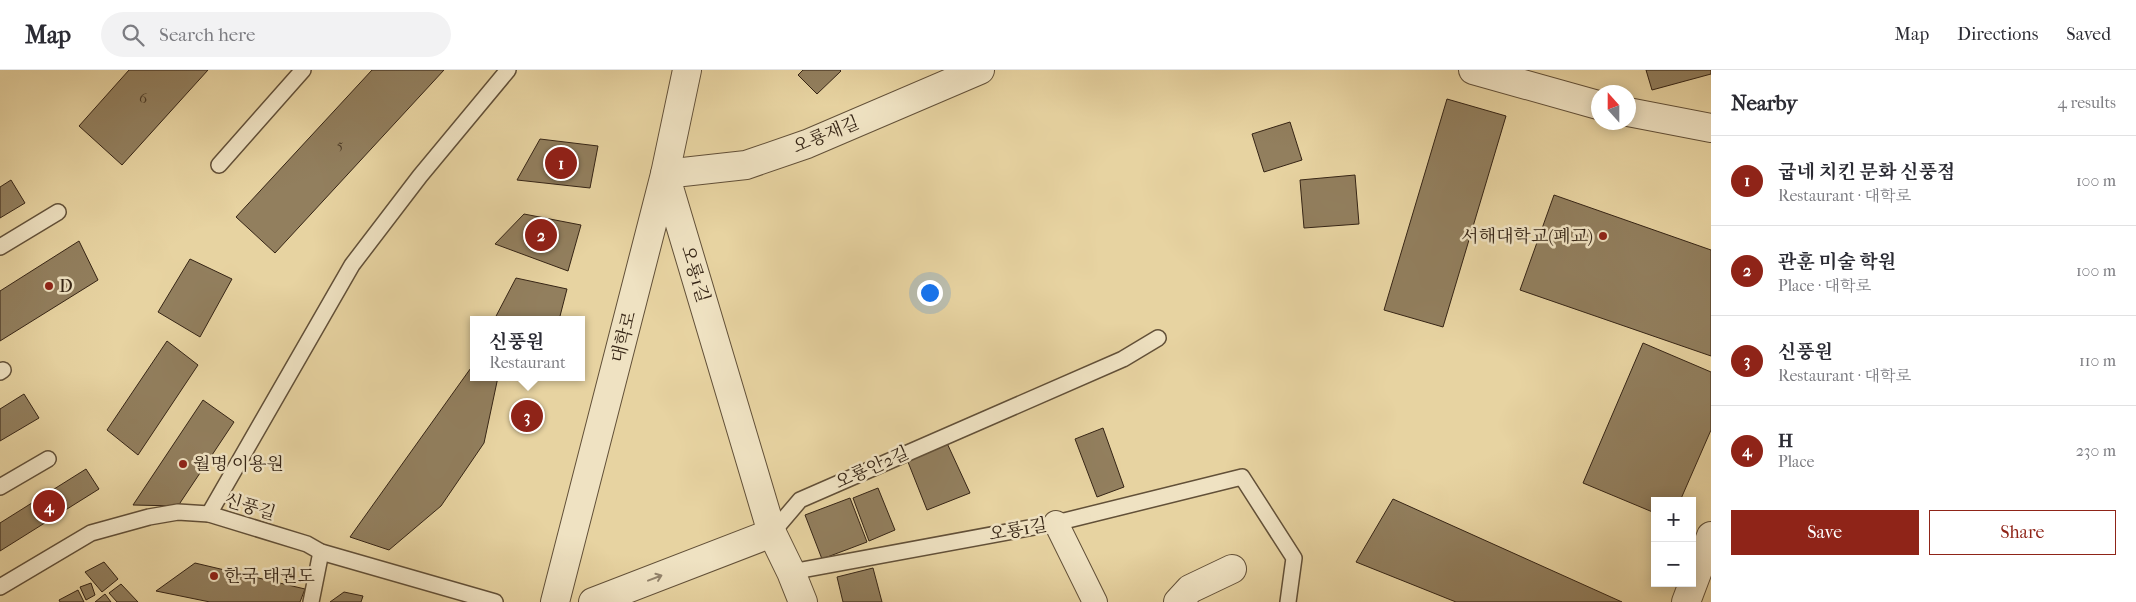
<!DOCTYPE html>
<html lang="en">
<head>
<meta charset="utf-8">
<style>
	body { margin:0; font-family:"IM FELL French Canon","Noto Serif KR",serif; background:#f2f2f3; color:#2b2b33 }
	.controls { position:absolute; right:15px; bottom:15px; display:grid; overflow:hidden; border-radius:0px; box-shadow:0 2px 12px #0003 }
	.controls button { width:45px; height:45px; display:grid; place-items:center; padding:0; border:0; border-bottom:1px solid #e1e1e2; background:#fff; color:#2b2b33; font:25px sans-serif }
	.compass { position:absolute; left:1591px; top:15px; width:45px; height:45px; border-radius:50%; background:#fff; box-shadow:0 2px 12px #0003; rotate:339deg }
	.you { position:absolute; left:929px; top:222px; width:18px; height:18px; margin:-12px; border:4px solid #fff; border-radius:50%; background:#1a73e8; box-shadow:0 0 0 8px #1a73e833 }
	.badge { display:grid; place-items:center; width:32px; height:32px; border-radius:50%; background:#8f2418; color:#fff; font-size:16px; font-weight:700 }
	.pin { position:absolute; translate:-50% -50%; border:2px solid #fff; box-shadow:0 1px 5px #0006 }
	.popup { position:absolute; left:470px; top:246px; width:115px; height:65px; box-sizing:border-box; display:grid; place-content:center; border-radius:0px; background:#fff; filter:drop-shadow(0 1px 4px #0005); font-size:16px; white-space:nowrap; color:#7c7c81 }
	.popup b { font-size:19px; color:#2b2b33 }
	.popup::after { content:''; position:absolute; left:50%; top:100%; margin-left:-10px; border:10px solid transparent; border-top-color:#fff }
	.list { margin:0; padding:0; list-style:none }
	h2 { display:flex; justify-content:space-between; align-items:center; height:65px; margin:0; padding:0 20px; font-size:21px }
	h2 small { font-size:16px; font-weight:400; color:#7c7c81 }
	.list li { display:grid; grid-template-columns:32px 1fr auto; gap:15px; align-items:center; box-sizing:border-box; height:90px; padding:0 20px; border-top:1px solid #e1e1e2 }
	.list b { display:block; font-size:19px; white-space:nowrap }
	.list p { margin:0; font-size:16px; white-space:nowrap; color:#7c7c81 }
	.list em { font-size:16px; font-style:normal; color:#7c7c81 }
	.actions { display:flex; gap:10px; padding:15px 20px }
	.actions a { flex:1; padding:11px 0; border:1px solid #8f2418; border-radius:0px; text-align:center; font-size:18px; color:#8f2418 }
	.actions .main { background:#8f2418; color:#fff }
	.icon { flex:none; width:28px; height:28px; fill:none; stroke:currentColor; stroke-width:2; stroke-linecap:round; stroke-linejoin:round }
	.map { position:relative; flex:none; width:1711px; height:532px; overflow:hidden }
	header { display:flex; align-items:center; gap:30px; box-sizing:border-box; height:70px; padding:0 25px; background:#fff; border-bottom:1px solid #e1e1e2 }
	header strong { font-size:24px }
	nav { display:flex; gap:28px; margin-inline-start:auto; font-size:18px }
	.search { width:350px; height:45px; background:#f2f2f3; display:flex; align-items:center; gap:12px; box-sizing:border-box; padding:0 18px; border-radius:28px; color:#7c7c81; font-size:19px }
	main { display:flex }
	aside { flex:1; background:#fff }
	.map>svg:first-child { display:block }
</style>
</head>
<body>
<header>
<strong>Map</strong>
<div class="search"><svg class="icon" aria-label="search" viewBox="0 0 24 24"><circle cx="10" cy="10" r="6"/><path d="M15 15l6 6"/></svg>Search here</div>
<nav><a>Map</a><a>Directions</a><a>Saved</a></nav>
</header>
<main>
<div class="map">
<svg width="1711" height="532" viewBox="0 0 1711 532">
	<rect width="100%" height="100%" fill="#e7d3a1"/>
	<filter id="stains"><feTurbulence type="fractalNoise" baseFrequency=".004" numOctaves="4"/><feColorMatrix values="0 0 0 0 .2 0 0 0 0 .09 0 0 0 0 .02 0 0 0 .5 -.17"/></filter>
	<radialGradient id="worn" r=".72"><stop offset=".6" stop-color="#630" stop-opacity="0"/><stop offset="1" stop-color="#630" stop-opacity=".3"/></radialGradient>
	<!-- building -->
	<g fill="#927f5e" stroke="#352415">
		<path d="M 129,0 L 208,0 L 122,95 L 79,56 Z"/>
		<path d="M 372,0 L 444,0 L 275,183 L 236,147 Z"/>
		<path d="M 803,0 L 840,0 L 841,1 L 817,24 L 798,5 Z"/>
		<path d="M 1646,0 L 1711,0 L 1711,4 L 1652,20 Z"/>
		<path d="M 1447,29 L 1506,46 L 1443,257 L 1384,240 Z"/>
		<path d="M 1290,52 L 1302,90 L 1264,102 L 1252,64 Z"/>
		<path d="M 540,69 L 598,76 L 590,118 L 517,110 Z"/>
		<path d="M 1355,105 L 1359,154 L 1304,158 L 1300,110 Z"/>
		<path d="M 11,110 L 25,133 L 0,148 L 0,117 Z"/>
		<path d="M 1554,125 L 1711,180 L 1711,286 L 1520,220 Z"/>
		<path d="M 524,144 L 581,155 L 568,201 L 495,174 Z"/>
		<path d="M 79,171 L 98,210 L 0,271 L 0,221 Z"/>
		<path d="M 190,189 L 232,209 L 200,267 L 158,242 Z"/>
		<path d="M 516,208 L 567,219 L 559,250 L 494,250 Z"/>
		<path d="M 167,271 L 198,295 L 138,385 L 107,360 Z"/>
		<path d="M 1643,273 L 1711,302 L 1711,360 L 1680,431 L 1655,431 L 1655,443 L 1583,413 Z"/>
		<path d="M 473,295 L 473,307 L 498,307 L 484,373 L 441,436 L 389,480 L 350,467 Z"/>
		<path d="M 24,324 L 39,348 L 0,371 L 0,339 Z"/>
		<path d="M 203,330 L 234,352 L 178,436 L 133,435 Z"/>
		<path d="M 1103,358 L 1124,417 L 1097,427 L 1075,369 Z"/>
		<path d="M 946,371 L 970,423 L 927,440 L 906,387 Z"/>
		<path d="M 86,399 L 99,419 L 0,481 L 0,453 Z"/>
		<path d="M 878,418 L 895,460 L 869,471 L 853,428 Z"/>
		<path d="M 850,428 L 867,472 L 822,489 L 805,445 Z"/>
		<path d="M 1393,429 L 1622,532 L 1456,532 L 1356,492 Z"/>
		<path d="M 104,492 L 118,509 L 102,522 L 85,502 Z"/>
		<path d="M 195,493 L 305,519 L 300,532 L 210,532 L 156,521 Z"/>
		<path d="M 873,498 L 882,532 L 843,532 L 837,507 Z"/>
		<path d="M 91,513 L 95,525 L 86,530 L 80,517 Z"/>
		<path d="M 121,514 L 138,532 L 117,532 L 109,523 Z"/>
		<path d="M 78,520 L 84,532 L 60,532 L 59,530 Z"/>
		<path d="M 344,522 L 363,526 L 361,532 L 330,532 Z"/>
		<path d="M 105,524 L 111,532 L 95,532 Z"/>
	</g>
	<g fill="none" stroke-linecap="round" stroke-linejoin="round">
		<!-- service casing -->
		<g stroke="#625038" stroke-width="18">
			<g id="service">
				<path d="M 219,95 L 303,0"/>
				<path d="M 0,177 L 58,142"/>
				<path d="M 0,302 L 3,300"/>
				<path d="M 0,417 L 48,389"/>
				<path d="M 209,444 L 352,195 L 420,106 L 508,0"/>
				<path d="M 772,463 L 800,430 L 1123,289 L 1158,268"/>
				<path d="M 791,502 L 1056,453 L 1242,407 L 1294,488 L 1288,532"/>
				<path d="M 0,517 L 91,463 L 149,447 L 178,442 L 209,444 L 307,474 L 321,482 L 495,532"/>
				<path d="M 311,532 L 321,482"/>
			</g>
		</g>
		<!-- pedestrian casing -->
		<g stroke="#625038" stroke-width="26">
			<path id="pedestrian" d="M 1056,453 L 1095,532"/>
		</g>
		<!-- minor casing -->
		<g stroke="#625038" stroke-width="30">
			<g id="minor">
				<path d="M 1473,0 L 1598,35"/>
				<path d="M 1628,42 L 1711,58"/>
				<path d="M 593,532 L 772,463"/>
				<path d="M 803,532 L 791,502 L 772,463 L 665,104 L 746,95 L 807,74 L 980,0"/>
				<path d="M 1178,532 L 1190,519 L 1232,499"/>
				<path d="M 1686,532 L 1711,466"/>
			</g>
		</g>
		<!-- tertiary casing -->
		<g stroke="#625038" stroke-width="30">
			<path id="tertiary" d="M 555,532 L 665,104 L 687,0"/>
		</g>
		<!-- service -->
		<use href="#service" stroke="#efe2c2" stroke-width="15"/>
		<!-- pedestrian -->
		<use href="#pedestrian" stroke="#efe2c2" stroke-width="24"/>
		<!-- minor -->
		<use href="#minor" stroke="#efe2c2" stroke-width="28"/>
		<!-- tertiary -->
		<use href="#tertiary" stroke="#efe2c2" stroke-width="28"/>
	</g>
	<!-- one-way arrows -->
	<defs><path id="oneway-shaft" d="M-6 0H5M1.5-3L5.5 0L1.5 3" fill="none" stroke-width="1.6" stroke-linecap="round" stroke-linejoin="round" transform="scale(1.25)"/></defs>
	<use stroke="#92836c" href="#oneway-shaft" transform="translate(655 508) rotate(-21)"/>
	<!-- markers -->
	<g fill="#8f2418" stroke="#efe2c2" stroke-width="2">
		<circle cx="1603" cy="166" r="5"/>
		<circle cx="49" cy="216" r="5"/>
		<circle cx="183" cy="394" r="5"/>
		<circle cx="214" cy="506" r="5"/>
	</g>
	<g text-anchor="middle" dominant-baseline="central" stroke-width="5" stroke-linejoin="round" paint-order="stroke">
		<!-- number labels -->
		<g font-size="15" fill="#4c3b27">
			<text x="143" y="28">6</text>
			<text x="340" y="74">5</text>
		</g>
		<!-- street labels -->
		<g font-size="18" fill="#352415" stroke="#efe2c2">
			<text transform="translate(826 65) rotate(-22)">오룡재길</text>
			<text transform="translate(695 204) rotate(73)">오룡1길</text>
			<text transform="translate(624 267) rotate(-76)">대학로</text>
			<text transform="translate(872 398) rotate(-24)">오룡안2길</text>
			<text transform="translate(250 437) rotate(17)">신풍길</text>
			<text transform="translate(1018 460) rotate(-10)">오룡1길</text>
		</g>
		<!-- poi labels -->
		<g font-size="18" fill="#352415" stroke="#efe2c2" text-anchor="start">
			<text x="1593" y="166" text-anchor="end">서해대학교(폐교)</text>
			<text x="59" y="216">D</text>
			<text x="193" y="394">월명 이용원</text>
			<text x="224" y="506">한국 태권도</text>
		</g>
	</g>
	<rect width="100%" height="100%" filter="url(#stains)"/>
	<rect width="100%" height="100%" fill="url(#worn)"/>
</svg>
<div class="controls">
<button>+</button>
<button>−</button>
</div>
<svg class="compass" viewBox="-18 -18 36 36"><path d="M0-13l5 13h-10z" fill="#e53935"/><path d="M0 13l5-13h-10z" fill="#7c7c81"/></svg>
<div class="you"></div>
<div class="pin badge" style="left:561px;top:93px">1</div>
<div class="pin badge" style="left:541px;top:165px">2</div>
<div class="pin badge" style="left:527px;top:346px">3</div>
<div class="popup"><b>신풍원</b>Restaurant</div>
<div class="pin badge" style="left:49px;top:436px">4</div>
</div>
<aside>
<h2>Nearby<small>4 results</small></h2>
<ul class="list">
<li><span class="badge">1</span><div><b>굽네 치킨 문화 신풍점</b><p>Restaurant · 대학로</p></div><em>100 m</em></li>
<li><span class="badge">2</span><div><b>관훈 미술 학원</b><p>Place · 대학로</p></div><em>100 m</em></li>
<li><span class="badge">3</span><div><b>신풍원</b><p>Restaurant · 대학로</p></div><em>110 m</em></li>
<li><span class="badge">4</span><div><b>H</b><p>Place</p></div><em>230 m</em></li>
</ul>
<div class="actions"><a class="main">Save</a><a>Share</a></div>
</aside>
</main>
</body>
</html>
